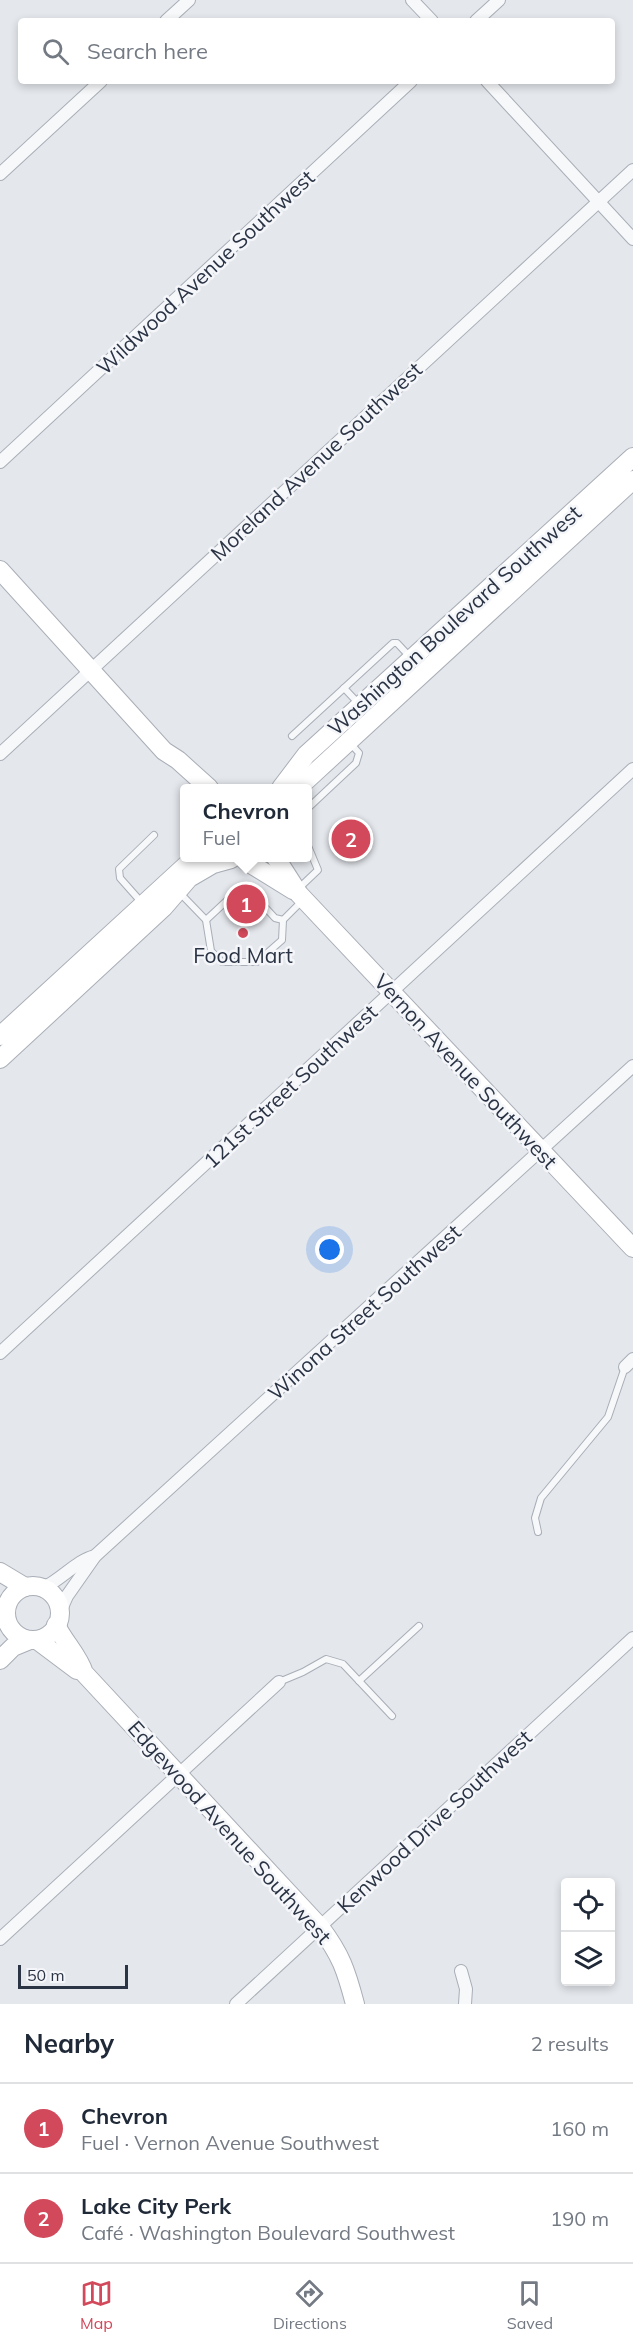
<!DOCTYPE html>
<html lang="en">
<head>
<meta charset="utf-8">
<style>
	body { margin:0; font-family:Mulish,sans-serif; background:#f2f2f3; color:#1f2937 }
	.controls { position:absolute; right:18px; bottom:18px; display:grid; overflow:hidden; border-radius:6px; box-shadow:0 3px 9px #0003 }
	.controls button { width:54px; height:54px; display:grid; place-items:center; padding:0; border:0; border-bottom:2px solid #e0e1e3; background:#fff; color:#1f2937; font:30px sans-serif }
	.scale { position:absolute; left:18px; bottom:15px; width:110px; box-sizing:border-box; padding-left:6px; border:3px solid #2b3445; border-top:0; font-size:16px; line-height:21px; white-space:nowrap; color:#2b3445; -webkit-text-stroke:4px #f4f6f9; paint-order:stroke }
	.you { position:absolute; left:330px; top:1250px; width:21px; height:21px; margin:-15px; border:4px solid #fff; border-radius:50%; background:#1a73e8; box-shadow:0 0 0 9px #1a73e833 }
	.badge { display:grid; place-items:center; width:39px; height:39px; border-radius:50%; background:#d1495b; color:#fff; font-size:20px; font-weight:700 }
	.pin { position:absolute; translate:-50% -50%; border:3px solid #fff; box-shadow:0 2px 6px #0006 }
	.popup { position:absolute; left:180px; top:784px; width:132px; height:78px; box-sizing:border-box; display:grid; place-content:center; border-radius:6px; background:#fff; filter:drop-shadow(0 2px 4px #0005); font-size:20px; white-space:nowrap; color:#747a83 }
	.popup b { font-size:22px; color:#1f2937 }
	.popup::after { content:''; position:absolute; left:50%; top:100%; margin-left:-12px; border:12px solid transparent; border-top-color:#fff }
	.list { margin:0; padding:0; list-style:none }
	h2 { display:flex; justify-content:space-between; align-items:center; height:78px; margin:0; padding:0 24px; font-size:26px }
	h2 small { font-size:20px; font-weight:400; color:#747a83 }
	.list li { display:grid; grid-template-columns:39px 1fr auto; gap:18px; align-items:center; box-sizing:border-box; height:90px; padding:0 24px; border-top:2px solid #e0e1e3 }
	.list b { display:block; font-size:22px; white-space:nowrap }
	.list p { margin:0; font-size:20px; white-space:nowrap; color:#747a83 }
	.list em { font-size:20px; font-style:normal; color:#747a83 }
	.icon { flex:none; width:33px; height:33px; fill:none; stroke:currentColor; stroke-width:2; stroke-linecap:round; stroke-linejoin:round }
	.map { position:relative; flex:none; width:633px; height:2004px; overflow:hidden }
	.search { position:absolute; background:#fff; box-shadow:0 3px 9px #0003; left:18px; right:18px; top:18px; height:66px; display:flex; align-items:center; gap:15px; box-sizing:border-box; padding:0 21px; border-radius:6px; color:#747a83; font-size:22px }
	.sheet { height:258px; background:#fff }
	nav { display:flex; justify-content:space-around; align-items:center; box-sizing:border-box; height:84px; border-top:2px solid #e0e1e3; background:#fff; font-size:16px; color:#747a83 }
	nav a { display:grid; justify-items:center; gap:3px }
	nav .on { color:#d1495b }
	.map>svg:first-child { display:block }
</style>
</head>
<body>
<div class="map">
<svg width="633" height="2004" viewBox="0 0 633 2004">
	<rect width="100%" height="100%" fill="#e4e7ec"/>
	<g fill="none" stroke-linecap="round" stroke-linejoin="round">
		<!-- lane casing -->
		<g stroke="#a9aeb7" stroke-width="8">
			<g id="lane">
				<path d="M 344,688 L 360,705"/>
				<path d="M 292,736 L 393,643 L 397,643 L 411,658"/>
				<path d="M 308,808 L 356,763 L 359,753 L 350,743"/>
				<path d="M 298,889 L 318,870 L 308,846"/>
				<path d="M 178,891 L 206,920 L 211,951 L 222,962 L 257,962 L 282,940 L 283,920 L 303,900"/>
				<path d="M 143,904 L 120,878 L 119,869 L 154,835"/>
				<path d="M 206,920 L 234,894 L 250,891 L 275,918 L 283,920"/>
				<path d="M 538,1532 L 535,1518 L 541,1498 L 608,1417 L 625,1367"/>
				<path d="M 359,1681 L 419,1626"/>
				<path d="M 279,1682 L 303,1672 L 326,1659 L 343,1664 L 392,1716"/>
			</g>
		</g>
		<!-- street casing -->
		<g stroke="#a9aeb7" stroke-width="14">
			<g id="street">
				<path d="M 412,0 L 432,21"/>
				<path d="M 166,21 L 189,0"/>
				<path d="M 476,21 L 499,0"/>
				<path d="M 487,81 L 633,239"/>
				<path d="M 0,174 L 101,81"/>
				<path d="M 0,462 L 411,81"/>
				<path d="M 0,754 L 633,170"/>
				<path d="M 0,1353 L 633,769"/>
				<path d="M 625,1367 L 633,1359"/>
				<path d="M 43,1588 C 61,1580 77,1560 95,1556"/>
				<path d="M 59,1614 L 67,1596 L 95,1556 L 633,1066"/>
				<path d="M 0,1939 L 279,1682"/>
				<path d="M 461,1971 L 466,1989 L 465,2004"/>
				<path d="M 236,2004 L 633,1638"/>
			</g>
		</g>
		<!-- secondary casing -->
		<g stroke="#a9aeb7" stroke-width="20">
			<g id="secondary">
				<path d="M 0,570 L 164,751 L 178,760 L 209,788"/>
				<path d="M 281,788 L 306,755 L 633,457"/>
				<path d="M 298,788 L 633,480"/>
				<path d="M 276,858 L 299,894 L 633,1248"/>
				<path d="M 246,861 L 293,890"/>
				<path d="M 0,1036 L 194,858"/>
				<path d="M 0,1059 L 163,908 L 189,878 L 213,864 L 231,859"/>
				<path d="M 0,1572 L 25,1587"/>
				<circle cx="33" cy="1613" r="27"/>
				<path d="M 56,1625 C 64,1642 79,1656 84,1673 L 320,1927 C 341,1955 346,1970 355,2004"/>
				<path d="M 37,1640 L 77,1670"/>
				<path d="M 0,1660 L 13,1647 L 30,1640"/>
			</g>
		</g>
		<!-- lane -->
		<use href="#lane" stroke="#f7f8fa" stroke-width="6"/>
		<!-- street -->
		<use href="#street" stroke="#f7f8fa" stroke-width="12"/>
		<!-- secondary -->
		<use href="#secondary" stroke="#fff" stroke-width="18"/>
	</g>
	<!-- markers -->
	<circle fill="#d1495b" stroke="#f4f6f9" stroke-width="2" cx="243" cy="933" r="6"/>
	<g text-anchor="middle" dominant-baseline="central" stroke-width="5" stroke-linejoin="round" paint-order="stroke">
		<!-- street labels -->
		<g font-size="21" fill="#2b3445" stroke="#f4f6f9">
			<text transform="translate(205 272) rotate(-43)">Wildwood Avenue Southwest</text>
			<text transform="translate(316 461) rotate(-43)">Moreland Avenue Southwest</text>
			<text transform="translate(454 620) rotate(-42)">Washington Boulevard Southwest</text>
			<text transform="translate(466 1071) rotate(47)">Vernon Avenue Southwest</text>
			<text transform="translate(290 1086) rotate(-43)">121st Street Southwest</text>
			<text transform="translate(364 1312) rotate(-42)">Winona Street Southwest</text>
			<text transform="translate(434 1821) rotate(-43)">Kenwood Drive Southwest</text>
			<text transform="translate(230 1832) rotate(48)">Edgewood Avenue Southwest</text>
		</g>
		<!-- poi labels -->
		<g font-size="21" fill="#2b3445" stroke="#f4f6f9">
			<text x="243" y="955">Food Mart</text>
		</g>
	</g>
</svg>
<div class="controls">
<button><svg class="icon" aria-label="locate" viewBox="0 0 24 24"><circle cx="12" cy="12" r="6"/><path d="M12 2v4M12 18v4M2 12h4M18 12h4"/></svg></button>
<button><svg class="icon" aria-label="layers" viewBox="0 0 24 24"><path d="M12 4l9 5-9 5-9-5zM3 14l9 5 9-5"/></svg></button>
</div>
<div class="scale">50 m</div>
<div class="you"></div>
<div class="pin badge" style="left:246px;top:904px">1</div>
<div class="popup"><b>Chevron</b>Fuel</div>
<div class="pin badge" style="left:351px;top:839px">2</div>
<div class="search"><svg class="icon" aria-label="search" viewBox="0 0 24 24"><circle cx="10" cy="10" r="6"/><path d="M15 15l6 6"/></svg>Search here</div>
</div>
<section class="sheet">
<h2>Nearby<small>2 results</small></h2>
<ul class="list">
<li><span class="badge">1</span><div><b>Chevron</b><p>Fuel · Vernon Avenue Southwest</p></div><em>160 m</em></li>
<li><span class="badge">2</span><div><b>Lake City Perk</b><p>Café · Washington Boulevard Southwest</p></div><em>190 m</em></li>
</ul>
</section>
<nav>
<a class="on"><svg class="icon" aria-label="map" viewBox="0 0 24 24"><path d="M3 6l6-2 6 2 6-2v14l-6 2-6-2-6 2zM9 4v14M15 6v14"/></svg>Map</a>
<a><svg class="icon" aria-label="directions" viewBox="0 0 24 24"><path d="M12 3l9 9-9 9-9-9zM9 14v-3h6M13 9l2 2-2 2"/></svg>Directions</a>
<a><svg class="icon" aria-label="saved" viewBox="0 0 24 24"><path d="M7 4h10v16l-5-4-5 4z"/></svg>Saved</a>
</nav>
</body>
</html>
